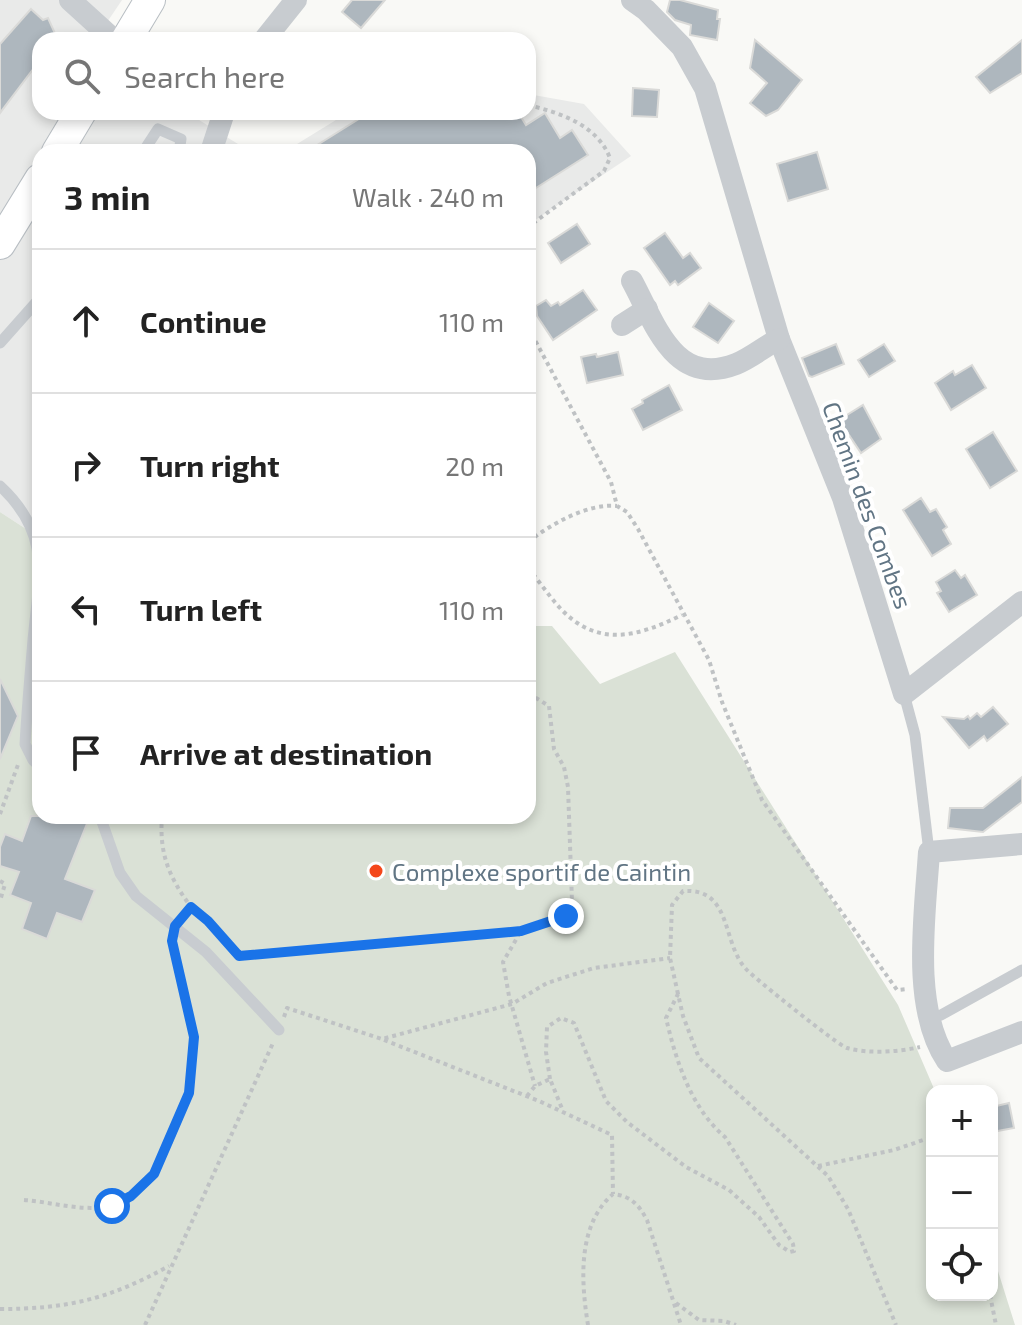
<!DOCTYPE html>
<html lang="en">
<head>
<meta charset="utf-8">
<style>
	body { margin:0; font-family:"Exo 2",sans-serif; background:#f6f6f6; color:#222 }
	.controls { position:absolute; right:24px; bottom:24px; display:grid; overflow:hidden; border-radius:16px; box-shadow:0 4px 12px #0003 }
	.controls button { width:72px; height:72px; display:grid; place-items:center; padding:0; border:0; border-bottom:2px solid #e0e0e0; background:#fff; color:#222; font:40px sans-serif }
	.stop { position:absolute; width:24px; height:24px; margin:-18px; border:6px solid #1a73e8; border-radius:50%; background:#fff }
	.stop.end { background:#1a73e8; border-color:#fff; box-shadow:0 2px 8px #0008 }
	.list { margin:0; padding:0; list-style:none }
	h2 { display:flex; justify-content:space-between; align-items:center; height:104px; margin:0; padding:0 32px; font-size:34px }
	h2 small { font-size:26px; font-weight:400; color:#767676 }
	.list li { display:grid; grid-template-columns:52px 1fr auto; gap:24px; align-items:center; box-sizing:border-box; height:144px; padding:0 32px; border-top:2px solid #e0e0e0 }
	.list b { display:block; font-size:30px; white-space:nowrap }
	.list em { font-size:26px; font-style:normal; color:#767676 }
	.icon { flex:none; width:44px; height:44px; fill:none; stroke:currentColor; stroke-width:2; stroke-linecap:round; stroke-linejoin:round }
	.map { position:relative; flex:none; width:1022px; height:1325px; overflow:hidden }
	.search { position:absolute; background:#fff; box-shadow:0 4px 12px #0003; left:32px; top:32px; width:504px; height:88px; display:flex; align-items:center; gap:20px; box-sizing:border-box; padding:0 28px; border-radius:24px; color:#767676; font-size:30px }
	.panel { position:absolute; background:#fff; box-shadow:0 4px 12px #0003; left:32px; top:144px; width:504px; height:680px; border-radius:24px }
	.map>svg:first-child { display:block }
</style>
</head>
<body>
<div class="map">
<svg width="1022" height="1325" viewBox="0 0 1022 1325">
	<rect width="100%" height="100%" fill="#f9f9f6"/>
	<!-- built -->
	<g fill="#e9eae9">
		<path d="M 0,0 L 122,0 L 95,40 L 40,40 L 40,112 L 186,112 L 251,152 L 40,152 L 40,538 L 0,512 Z"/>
		<path d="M 528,94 L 584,104 L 631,156 L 528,225 L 528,152 L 284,152 L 349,112 L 528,112 Z"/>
	</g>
	<!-- green -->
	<path fill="#dae1d6" d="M 0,512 L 40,538 L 40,816 L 528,816 L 528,626 L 552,626 L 600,684 L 675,652 L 898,1005 L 935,1091 L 932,1091 L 932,1295 L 992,1295 L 992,1252 L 1015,1325 L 0,1325 Z"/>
	<!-- building -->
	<g fill="#aeb7be" stroke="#dadad8" stroke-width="2">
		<path d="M 352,0 L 385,0 L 361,28 L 342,12 Z"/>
		<path d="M 670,0 L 680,0 L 718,10 L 717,19 L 720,19 L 717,40 L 690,35 L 691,25 L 675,20 L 667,12 Z"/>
		<path d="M 31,9 L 43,20 L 48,18 L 58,40 L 40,40 L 40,60 L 0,113 L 0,44 Z"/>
		<path d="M 755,40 L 802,80 L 778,110 L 766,116 L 750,103 L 767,83 L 750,68 Z"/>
		<path d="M 1022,40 L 1022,73 L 990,93 L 976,77 Z"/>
		<path d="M 633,88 L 659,90 L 657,117 L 632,116 Z"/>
		<path d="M 370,112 L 518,112 L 526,125 L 545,113 L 560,138 L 572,130 L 588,155 L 528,193 L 528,152 L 306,152 Z"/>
		<path d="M 817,152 L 828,189 L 788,201 L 777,164 Z"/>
		<path d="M 577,224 L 590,244 L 561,263 L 548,243 Z"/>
		<path d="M 665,233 L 683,258 L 690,253 L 701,268 L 678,285 L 675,281 L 670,285 L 644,248 Z"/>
		<path d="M 583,290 L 597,310 L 553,340 L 537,316 L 536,306 L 546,300 L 551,306 L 558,302 L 560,305 Z"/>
		<path d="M 709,303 L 734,321 L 718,343 L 693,327 Z"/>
		<path d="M 836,344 L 844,364 L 812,377 L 809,376 L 802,358 Z"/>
		<path d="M 884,344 L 895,361 L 869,377 L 858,360 Z"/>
		<path d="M 618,352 L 623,375 L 587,383 L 581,357 L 596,354 L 597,357 Z"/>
		<path d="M 972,365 L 986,388 L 951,410 L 935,383 L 953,371 L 955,375 Z"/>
		<path d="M 669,385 L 682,410 L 643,430 L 632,409 L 643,403 L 642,400 Z"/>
		<path d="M 863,405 L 881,439 L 861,453 L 839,420 Z"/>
		<path d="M 993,432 L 1017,471 L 990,488 L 966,449 Z"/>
		<path d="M 921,498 L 930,512 L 936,509 L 947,527 L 943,530 L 951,544 L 932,556 L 903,510 Z"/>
		<path d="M 955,570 L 961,578 L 965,575 L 977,595 L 949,612 L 937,593 L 941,591 L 936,582 Z"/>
		<path d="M 0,679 L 18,716 L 0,759 Z"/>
		<path d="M 993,707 L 1008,724 L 987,741 L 984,736 L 969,748 L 943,717 L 964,719 L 968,716 L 970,719 L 977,713 L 981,717 Z"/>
		<path d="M 1022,777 L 1022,802 L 983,832 L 948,828 L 950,808 L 983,808 Z"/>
		<path d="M 31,816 L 90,816 L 65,879 L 95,890 L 82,922 L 57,913 L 47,939 L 22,929 L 31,903 L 10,895 L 19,872 L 0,866 L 0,847 L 5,834 L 22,841 Z"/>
		<path d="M 1009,1103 L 1014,1128 L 992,1132 L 992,1107 Z"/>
	</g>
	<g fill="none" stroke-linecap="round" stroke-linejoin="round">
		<!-- secondary casing -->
		<g stroke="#b8bec3" stroke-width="32">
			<g id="secondary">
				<path d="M 126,40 L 150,0"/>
				<path d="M 57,152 L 81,112"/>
				<path d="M 0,244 L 40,179"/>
			</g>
		</g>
		<!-- path -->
		<g stroke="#bfc2c4" stroke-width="4" stroke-dasharray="4 4" stroke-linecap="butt">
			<path d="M 528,105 C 561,113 597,125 610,158 L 604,171 L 528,227"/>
			<path d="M 528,327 L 611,482 L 617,506 L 627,512 L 638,529 L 709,660 L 722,702 L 762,800 L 897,990 L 907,989"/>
			<path d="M 528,542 C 551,524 588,503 617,506"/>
			<path d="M 528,568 C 539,581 549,596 560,608 C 598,649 639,636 682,615"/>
			<path d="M 528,696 L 533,696 L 549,706 L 554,749 L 564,767 L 568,787 L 572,902 L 566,916 L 521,931 L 503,962 L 509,996 L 535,1086"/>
			<path d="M 0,814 L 19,762"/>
			<path d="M 162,816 C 159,854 169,877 191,907 L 184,915"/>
			<path d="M 0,881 L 5,884 L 0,901"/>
			<path d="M 191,907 L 208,921 L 239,956 L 519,931"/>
			<path d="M 678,994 L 670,958 L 672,905 L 683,891 C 733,888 721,942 746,969 C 754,978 839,1046 847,1048 C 869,1054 898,1052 920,1047"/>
			<path d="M 284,1017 L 287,1008 L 382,1039 L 512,1004 L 547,983 L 594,968 L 670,958"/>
			<path d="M 384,1040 L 539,1101 L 612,1135 L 613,1194"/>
			<path d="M 550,1079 L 546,1052 L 547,1027 L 561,1018 L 574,1023 L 606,1101 L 627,1122 L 686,1167 L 729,1190 L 759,1217 L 779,1245 L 790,1252 L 794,1251 L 793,1244 L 725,1137 C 691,1108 676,1061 666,1018 L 678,994 L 683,1016 L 699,1058 L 828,1176 L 848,1209 L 896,1325"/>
			<path d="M 527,1096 L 535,1086 L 550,1079 L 563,1111"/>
			<path d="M 818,1166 L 894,1150 L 932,1137"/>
			<path d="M 24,1200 C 52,1202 82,1212 110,1206 C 167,1193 193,1090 194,1040 C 194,1015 179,971 173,944"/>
			<path d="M 990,1295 L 996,1325"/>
			<path d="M 676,1303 L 699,1320 L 724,1321 L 736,1325"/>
			<path d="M 0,1309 C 68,1309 109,1299 169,1266"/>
			<path d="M 145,1325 L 273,1043"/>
			<path d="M 588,1325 C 581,1282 577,1225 613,1194 C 631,1196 639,1205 647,1220 L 681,1325"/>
		</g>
		<!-- lane -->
		<g stroke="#c8ccd0" stroke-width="11">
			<path d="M 143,152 L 158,129 L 181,139 L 179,152"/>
			<path d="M 0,343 L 40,298"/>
			<path d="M 0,486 C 52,534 39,577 33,640 C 30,675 27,709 25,744 L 33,760 L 40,767"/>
			<path d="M 904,694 L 915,735 L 929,852"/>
			<path d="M 100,816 L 120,873 L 136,896 L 206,952 L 279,1030"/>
			<path d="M 928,1019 L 941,1015 L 1022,970"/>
		</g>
		<!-- street -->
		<g stroke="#c8ccd0" stroke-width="22">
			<path d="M 70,0 L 114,40"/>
			<path d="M 632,0 L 646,10 L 682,47 L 705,88 L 779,339 L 843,498 L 904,694 L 1022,602"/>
			<path d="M 264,40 L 296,0"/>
			<path d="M 211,152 L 224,112"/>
			<path d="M 632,281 C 655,323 674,388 736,364 C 751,358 765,346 779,339"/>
			<path d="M 622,325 L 647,309"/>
			<path d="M 1022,844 L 929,852 C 925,915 911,1007 947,1061 L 1022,1032"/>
		</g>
		<!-- secondary -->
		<use href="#secondary" stroke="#fff" stroke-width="30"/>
	</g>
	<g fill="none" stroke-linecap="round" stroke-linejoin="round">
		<!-- route -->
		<path stroke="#1a73e8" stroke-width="10" d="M 112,1206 L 131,1196 L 154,1174 L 189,1093 L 194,1037 L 172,941 L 175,926 L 191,907 L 208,921 L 239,956 L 521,931 L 566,916"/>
	</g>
	<!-- markers -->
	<circle fill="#f4471a" stroke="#fff" stroke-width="3" cx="376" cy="871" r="8"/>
	<g text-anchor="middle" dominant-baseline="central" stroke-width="8" stroke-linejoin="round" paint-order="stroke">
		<!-- street labels -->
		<g font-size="24" fill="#617584" stroke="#fff">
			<text transform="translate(868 505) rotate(70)">Chemin des Combes</text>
		</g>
		<!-- poi labels -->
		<g font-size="24" fill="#617584" stroke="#fff" text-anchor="start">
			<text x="392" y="871">Complexe sportif de Caintin</text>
		</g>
	</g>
</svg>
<div class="controls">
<button>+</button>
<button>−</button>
<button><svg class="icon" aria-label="locate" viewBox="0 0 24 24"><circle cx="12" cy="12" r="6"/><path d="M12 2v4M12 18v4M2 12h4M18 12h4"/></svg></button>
</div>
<div class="stop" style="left:112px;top:1206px"></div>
<div class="stop end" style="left:566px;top:916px"></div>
<div class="search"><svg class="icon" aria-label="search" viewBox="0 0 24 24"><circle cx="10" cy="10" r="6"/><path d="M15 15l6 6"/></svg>Search here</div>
<section class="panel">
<h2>3 min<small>Walk · 240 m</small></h2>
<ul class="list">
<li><svg class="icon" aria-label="ahead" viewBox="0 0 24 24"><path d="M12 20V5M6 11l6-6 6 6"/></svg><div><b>Continue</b></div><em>110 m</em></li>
<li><svg class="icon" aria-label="right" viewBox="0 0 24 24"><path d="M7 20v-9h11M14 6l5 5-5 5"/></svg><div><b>Turn right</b></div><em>20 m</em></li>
<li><svg class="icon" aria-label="left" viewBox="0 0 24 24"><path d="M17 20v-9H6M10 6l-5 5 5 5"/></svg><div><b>Turn left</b></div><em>110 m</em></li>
<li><svg class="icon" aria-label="arrive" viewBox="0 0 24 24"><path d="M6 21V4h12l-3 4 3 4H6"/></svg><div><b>Arrive at destination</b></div></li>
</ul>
</section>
</div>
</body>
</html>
